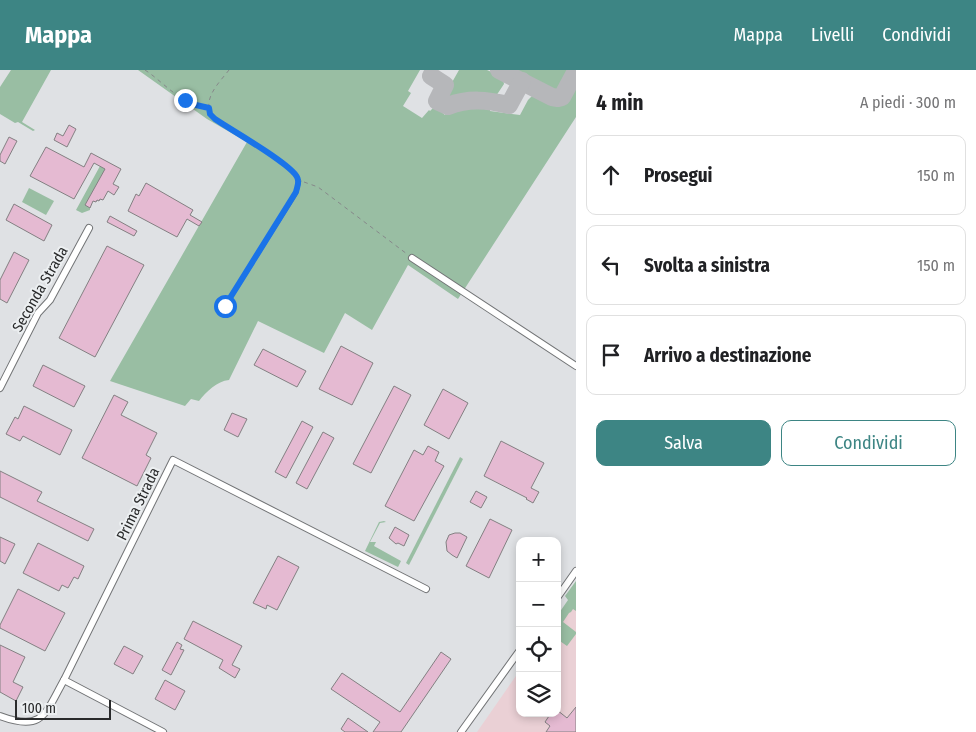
<!DOCTYPE html>
<html lang="it">
<head>
<meta charset="utf-8">
<style>
	body { margin:0; font-family:"Fira Sans Condensed",sans-serif; background:#f2f2f2; color:#202124 }
	.controls { position:absolute; right:15px; bottom:15px; display:grid; overflow:hidden; border-radius:10px; box-shadow:0 2px 8px #0003 }
	.controls button { width:45px; height:45px; display:grid; place-items:center; padding:0; border:0; border-bottom:1px solid #e0e0e0; background:#fff; color:#202124; font:25px sans-serif }
	.scale { position:absolute; left:15px; bottom:12px; width:96px; box-sizing:border-box; padding-left:5px; border:2px solid #292a2b; border-top:0; font-size:14px; line-height:18px; white-space:nowrap; color:#292a2b; -webkit-text-stroke:4px #eceff1; paint-order:stroke }
	.stop { position:absolute; width:15px; height:15px; margin:-11px; border:4px solid #1a73e8; border-radius:50%; background:#fff }
	.stop.end { background:#1a73e8; border-color:#fff; box-shadow:0 1px 5px #0008 }
	.list { margin:0; padding:0; list-style:none }
	h2 { display:flex; justify-content:space-between; align-items:center; height:65px; margin:0; padding:0 20px; font-size:21px }
	h2 small { font-size:16px; font-weight:400; color:#757577 }
	.list li { display:grid; grid-template-columns:32px 1fr auto; gap:15px; align-items:center; box-sizing:border-box; height:80px; margin:0 10px 10px; padding:0 10px; border:1px solid #e0e0e0; border-radius:10px }
	.list b { display:block; font-size:19px; white-space:nowrap }
	.list em { font-size:16px; font-style:normal; color:#757577 }
	.actions { display:flex; gap:10px; padding:15px 20px }
	.actions a { flex:1; padding:11px 0; border:1px solid #3d8584; border-radius:10px; text-align:center; font-size:18px; color:#3d8584 }
	.actions .main { background:#3d8584; color:#fff }
	.icon { flex:none; width:28px; height:28px; fill:none; stroke:currentColor; stroke-width:2; stroke-linecap:round; stroke-linejoin:round }
	.map { position:relative; flex:none; width:576px; height:662px; overflow:hidden }
	header { display:flex; align-items:center; gap:30px; box-sizing:border-box; height:70px; padding:0 25px; background:#3d8584; color:#fff }
	header strong { font-size:24px }
	nav { display:flex; gap:28px; margin-inline-start:auto; font-size:18px }
	main { display:flex }
	aside { flex:1; background:#fff }
	.map>svg:first-child { display:block }
</style>
</head>
<body>
<header>
<strong>Mappa</strong>
<nav><a>Mappa</a><a>Livelli</a><a>Condividi</a></nav>
</header>
<main>
<div class="map">
<svg width="576" height="662" viewBox="0 0 576 662">
	<rect width="100%" height="100%" fill="#dfe1e4"/>
	<!-- commercial -->
	<path fill="#ead0d5" d="M 576,536 L 576,662 L 477,662 L 520,600 L 520,643 L 557,643 L 557,546 Z"/>
	<!-- green -->
	<g fill="#99bea3">
		<path d="M 11,0 L 51,0 L 22,52 L 35,60 L 33,61 L 18,52 L 15,53 L 0,44 L 0,17 Z"/>
		<path d="M 138,0 L 420,0 L 408,21 L 411,23 L 403,36 L 422,48 L 429,40 L 430,41 L 433,38 L 439,40 L 445,45 L 446,43 L 456,40 L 458,36 L 477,35 L 489,36 L 490,37 L 490,41 L 520,45 L 528,30 L 533,25 C 539,27 545,31 551,33 C 566,37 571,21 576,11 L 576,47 L 458,229 L 408,195 L 372,260 L 345,243 L 324,283 L 258,251 L 229,310 C 217,311 206,322 199,331 L 191,329 L 185,336 L 110,311 L 247,72 L 207,49 Z"/>
		<path d="M 459,0 L 487,0 L 500,6 L 503,9 L 504,14 L 496,26 L 491,27 L 471,25 L 451,28 L 447,27 L 446,23 Z"/>
		<path d="M 508,0 L 571,0 L 558,23 L 554,24 Z"/>
		<path d="M 100,96 L 111,102 L 101,107 L 90,138 L 90,140 L 82,143 L 76,140 Z"/>
		<path d="M 29,118 L 54,131 L 46,145 L 22,132 Z"/>
		<path d="M 460,387 L 463,389 L 409,495 L 406,493 Z"/>
		<path d="M 384,451 L 386,452 L 380,453 L 370,472 L 376,472 L 374,476 L 401,491 L 398,497 L 365,481 L 379,452 Z"/>
		<path d="M 576,511 L 576,541 L 573,539 L 571,542 L 569,543 L 563,552 L 576,562 L 576,564 L 567,576 L 557,569 L 557,546 L 568,530 L 565,526 Z"/>
	</g>
	<g fill="none" stroke-linecap="round" stroke-linejoin="round">
		<!-- taxiway -->
		<g stroke="#b6b7ba" stroke-width="18">
			<path d="M 499,0 L 552,27 L 558,28 L 562,27 L 576,1"/>
			<path d="M 431,6 L 445,15 L 437,31 L 448,36 C 469,28 487,30 509,35 L 522,11"/>
		</g>
	</g>
	<!-- building -->
	<g fill="#e5bad2" stroke="#838082">
		<path d="M 69,55 L 76,59 L 67,77 L 54,70 L 57,63 L 63,66 Z"/>
		<path d="M 9,67 L 17,71 L 5,94 L 0,91 L 0,85 Z"/>
		<path d="M 46,77 L 84,97 L 91,83 L 121,99 L 113,114 L 119,117 L 114,125 L 108,121 L 103,130 L 100,129 L 99,131 L 97,130 L 96,132 L 93,131 L 90,138 L 85,135 L 105,99 L 94,93 L 74,129 L 30,106 Z"/>
		<path d="M 146,113 L 193,140 L 190,145 L 202,152 L 199,156 L 187,149 L 177,167 L 128,141 L 136,124 L 139,126 Z"/>
		<path d="M 14,134 L 52,155 L 44,171 L 6,150 Z"/>
		<path d="M 110,146 L 137,161 L 134,166 L 107,152 Z"/>
		<path d="M 107,176 L 144,195 L 95,287 L 59,268 Z"/>
		<path d="M 14,182 L 29,190 L 7,233 L 0,229 L 0,210 Z"/>
		<path d="M 341,276 L 373,293 L 352,335 L 319,319 Z"/>
		<path d="M 263,279 L 306,301 L 297,317 L 254,295 Z"/>
		<path d="M 43,295 L 85,316 L 74,337 L 33,316 Z"/>
		<path d="M 394,316 L 411,325 L 371,403 L 353,394 Z"/>
		<path d="M 443,319 L 468,333 L 449,369 L 424,355 Z"/>
		<path d="M 114,325 L 128,332 L 121,345 L 157,363 L 146,385 L 151,388 L 137,416 L 82,388 Z"/>
		<path d="M 24,336 L 72,360 L 60,385 L 23,366 L 20,371 L 6,364 L 15,347 L 18,349 Z"/>
		<path d="M 232,343 L 247,349 L 238,367 L 224,360 Z"/>
		<path d="M 302,351 L 313,357 L 286,408 L 275,402 Z"/>
		<path d="M 323,362 L 334,368 L 307,419 L 296,413 Z"/>
		<path d="M 501,371 L 544,393 L 531,418 L 539,422 L 533,433 L 526,429 L 527,428 L 484,406 Z"/>
		<path d="M 428,376 L 439,382 L 435,391 L 444,396 L 414,451 L 385,436 L 414,380 L 423,385 Z"/>
		<path d="M 0,401 L 42,422 L 37,431 L 94,459 L 88,471 L 0,427 Z"/>
		<path d="M 476,421 L 487,427 L 481,438 L 470,432 Z"/>
		<path d="M 490,449 L 512,460 L 489,508 L 466,496 Z"/>
		<path d="M 395,457 L 409,465 L 404,476 L 398,473 L 396,474 L 389,468 Z"/>
		<path d="M 455,463 L 460,463 L 467,467 L 457,488 L 452,485 L 447,481 L 446,472 L 449,465 Z"/>
		<path d="M 0,467 L 15,474 L 5,494 L 0,491 Z"/>
		<path d="M 38,473 L 84,496 L 78,509 L 74,507 L 68,518 L 62,515 L 59,521 L 23,503 Z"/>
		<path d="M 278,486 L 299,497 L 277,540 L 267,535 L 266,539 L 253,533 Z"/>
		<path d="M 18,519 L 65,543 L 45,581 L 0,558 L 0,555 Z"/>
		<path d="M 193,551 L 242,576 L 232,595 L 240,599 L 235,608 L 219,598 L 223,590 L 184,569 Z"/>
		<path d="M 177,572 L 182,575 L 180,579 L 184,580 L 171,605 L 162,600 Z"/>
		<path d="M 0,575 L 25,587 L 13,612 L 23,617 L 16,631 L 0,622 Z"/>
		<path d="M 124,576 L 143,586 L 133,604 L 114,594 Z"/>
		<path d="M 441,582 L 451,589 L 401,662 L 373,662 L 380,652 L 331,619 L 342,603 L 400,642 Z"/>
		<path d="M 165,610 L 185,621 L 175,640 L 155,629 Z"/>
		<path d="M 576,637 L 576,662 L 546,662 L 550,656 L 545,652 L 551,643 L 557,643 L 557,640 L 567,648 Z"/>
		<path d="M 348,648 L 368,662 L 345,662 L 341,659 Z"/>
	</g>
	<g fill="none" stroke-linecap="round" stroke-linejoin="round">
		<!-- service casing -->
		<g stroke="#727476" stroke-width="4.5">
			<path id="service" d="M 225,236 L 296,123 L 299,111"/>
		</g>
		<!-- minor casing -->
		<g stroke="#727476" stroke-width="8">
			<g id="minor">
				<path d="M 412,188 L 576,296"/>
				<path d="M 0,318 L 38,243 L 50,230 L 89,158"/>
				<path d="M 557,528 L 576,501"/>
				<path d="M 64,610 L 163,662"/>
				<path d="M 0,646 C 43,662 45,644 64,610 L 173,390 L 426,519"/>
				<path d="M 461,662 L 520,580"/>
			</g>
		</g>
		<!-- path -->
		<g stroke="#86888a" stroke-width="1" stroke-dasharray="4 4" stroke-linecap="butt">
			<path d="M 145,0 C 162,11 176,29 197,35 C 200,37 204,37 208,37"/>
			<path d="M 229,0 C 218,14 199,32 215,49 L 285,95 L 296,106"/>
			<path d="M 304,112 L 318,117 L 407,184"/>
		</g>
		<!-- service -->
		<use href="#service" stroke="#fff" stroke-width="3"/>
		<!-- minor -->
		<use href="#minor" stroke="#fff" stroke-width="6"/>
	</g>
	<g fill="none" stroke-linecap="round" stroke-linejoin="round">
		<!-- route -->
		<path stroke="#1a73e8" stroke-width="6" d="M 185,30 L 196,35 L 209,38 L 210,44 L 215,49 C 231,60 290,93 297,107 C 300,112 297,117 296,122 L 225,236"/>
	</g>
	<g text-anchor="middle" dominant-baseline="central" stroke-width="4" stroke-linejoin="round" paint-order="stroke">
		<!-- street labels -->
		<g font-size="15" fill="#292a2b" stroke="#eceff1">
			<text transform="translate(40 219) rotate(-60)">Seconda Strada</text>
			<text transform="translate(138 434) rotate(-64)">Prima Strada</text>
		</g>
	</g>
</svg>
<div class="controls">
<button>+</button>
<button>−</button>
<button><svg class="icon" aria-label="locate" viewBox="0 0 24 24"><circle cx="12" cy="12" r="6"/><path d="M12 2v4M12 18v4M2 12h4M18 12h4"/></svg></button>
<button><svg class="icon" aria-label="layers" viewBox="0 0 24 24"><path d="M12 4l9 5-9 5-9-5zM3 14l9 5 9-5"/></svg></button>
</div>
<div class="scale">100 m</div>
<div class="stop" style="left:225px;top:236px"></div>
<div class="stop end" style="left:185px;top:30px"></div>
</div>
<aside>
<h2>4 min<small>A piedi · 300 m</small></h2>
<ul class="list">
<li><svg class="icon" aria-label="ahead" viewBox="0 0 24 24"><path d="M12 20V5M6 11l6-6 6 6"/></svg><div><b>Prosegui</b></div><em>150 m</em></li>
<li><svg class="icon" aria-label="left" viewBox="0 0 24 24"><path d="M17 20v-9H6M10 6l-5 5 5 5"/></svg><div><b>Svolta a sinistra</b></div><em>150 m</em></li>
<li><svg class="icon" aria-label="arrive" viewBox="0 0 24 24"><path d="M6 21V4h12l-3 4 3 4H6"/></svg><div><b>Arrivo a destinazione</b></div></li>
</ul>
<div class="actions"><a class="main">Salva</a><a>Condividi</a></div>
</aside>
</main>
</body>
</html>
